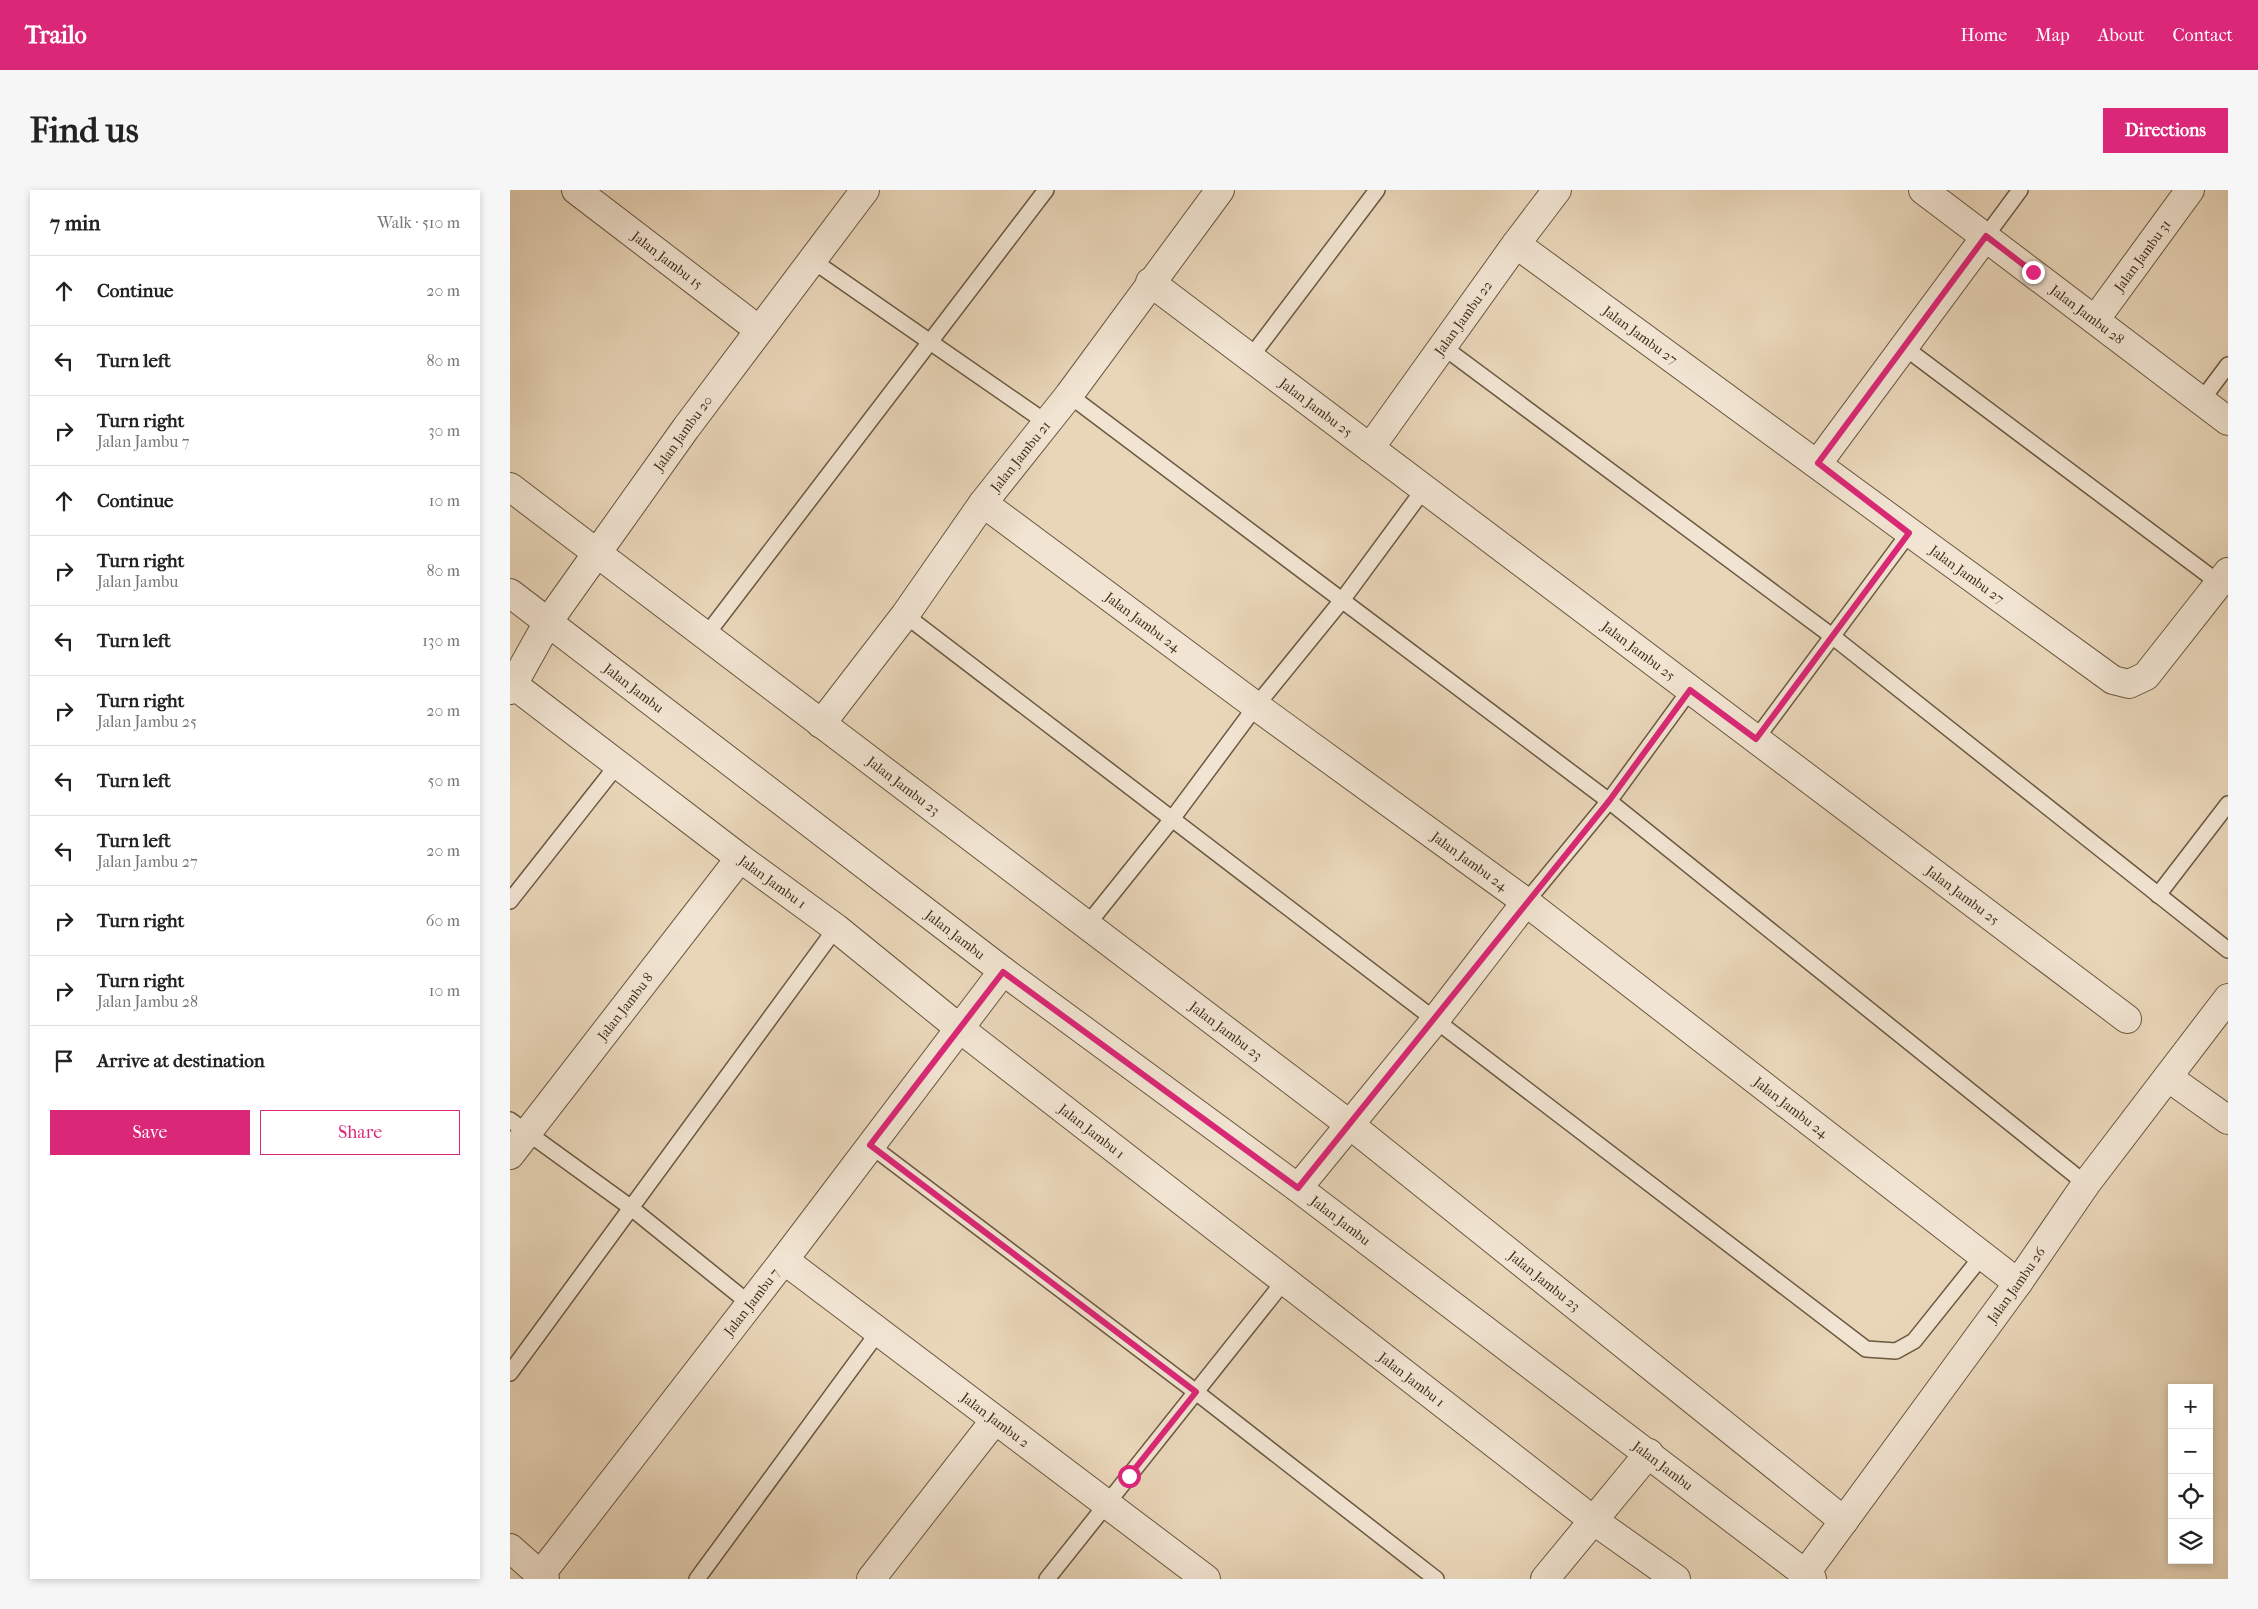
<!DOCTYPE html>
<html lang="en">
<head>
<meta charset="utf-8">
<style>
	body { margin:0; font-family:"IM FELL French Canon",serif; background:#f6f6f6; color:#222 }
	.controls { position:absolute; right:15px; bottom:15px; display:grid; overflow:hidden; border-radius:0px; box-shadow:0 2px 8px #0003 }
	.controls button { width:45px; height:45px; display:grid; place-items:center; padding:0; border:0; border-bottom:1px solid #e0e0e0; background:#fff; color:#222; font:25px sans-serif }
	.stop { position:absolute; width:15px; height:15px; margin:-11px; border:4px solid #db2777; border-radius:50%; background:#fff }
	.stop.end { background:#db2777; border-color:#fff; box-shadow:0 1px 5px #0008 }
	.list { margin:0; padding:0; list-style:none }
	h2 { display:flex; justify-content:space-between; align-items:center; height:65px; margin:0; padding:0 20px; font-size:21px }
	h2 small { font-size:16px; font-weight:400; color:#767676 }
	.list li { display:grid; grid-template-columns:32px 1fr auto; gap:15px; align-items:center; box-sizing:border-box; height:70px; padding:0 20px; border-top:1px solid #e0e0e0 }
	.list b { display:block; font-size:19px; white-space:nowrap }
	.list p { margin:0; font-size:16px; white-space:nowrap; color:#767676 }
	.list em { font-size:16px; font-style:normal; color:#767676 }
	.actions { display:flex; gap:10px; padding:15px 20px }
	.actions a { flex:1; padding:11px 0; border:1px solid #db2777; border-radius:0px; text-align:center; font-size:18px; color:#db2777 }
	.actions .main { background:#db2777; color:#fff }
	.icon { flex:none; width:28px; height:28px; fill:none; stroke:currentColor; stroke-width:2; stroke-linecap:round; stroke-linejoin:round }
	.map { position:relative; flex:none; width:1718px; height:1389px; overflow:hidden; border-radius:0px }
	header { display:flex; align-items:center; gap:30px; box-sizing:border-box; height:70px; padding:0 25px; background:#db2777; color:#fff }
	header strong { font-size:24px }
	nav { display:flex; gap:28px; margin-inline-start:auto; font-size:18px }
	.intro { display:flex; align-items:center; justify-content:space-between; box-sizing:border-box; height:120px; padding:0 30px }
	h1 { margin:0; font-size:35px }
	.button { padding:12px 22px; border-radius:0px; background:#db2777; color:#fff; font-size:18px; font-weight:700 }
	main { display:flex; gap:30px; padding:0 30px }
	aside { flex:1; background:#fff; border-radius:0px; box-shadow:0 2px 8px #0003 }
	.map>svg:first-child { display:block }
</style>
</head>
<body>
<header>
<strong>Trailo</strong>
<nav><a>Home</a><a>Map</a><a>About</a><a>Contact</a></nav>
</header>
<div class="intro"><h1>Find us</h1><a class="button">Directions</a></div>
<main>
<aside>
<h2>7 min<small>Walk · 510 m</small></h2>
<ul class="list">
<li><svg class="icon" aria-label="ahead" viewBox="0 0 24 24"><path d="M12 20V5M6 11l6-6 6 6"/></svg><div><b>Continue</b></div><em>20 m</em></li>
<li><svg class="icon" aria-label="left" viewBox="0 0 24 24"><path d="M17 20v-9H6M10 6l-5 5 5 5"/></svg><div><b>Turn left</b></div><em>80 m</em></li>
<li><svg class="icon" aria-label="right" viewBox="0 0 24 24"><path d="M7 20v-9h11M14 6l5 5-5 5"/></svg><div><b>Turn right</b><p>Jalan Jambu 7</p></div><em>30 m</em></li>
<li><svg class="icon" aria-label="ahead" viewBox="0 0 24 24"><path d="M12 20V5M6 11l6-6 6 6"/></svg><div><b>Continue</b></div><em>10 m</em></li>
<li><svg class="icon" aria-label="right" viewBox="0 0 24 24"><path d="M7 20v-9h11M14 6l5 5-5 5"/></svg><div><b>Turn right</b><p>Jalan Jambu</p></div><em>80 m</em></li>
<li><svg class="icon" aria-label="left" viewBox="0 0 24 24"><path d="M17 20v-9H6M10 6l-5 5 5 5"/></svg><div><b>Turn left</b></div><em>130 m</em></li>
<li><svg class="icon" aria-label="right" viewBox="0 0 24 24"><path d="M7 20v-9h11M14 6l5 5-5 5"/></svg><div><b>Turn right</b><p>Jalan Jambu 25</p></div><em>20 m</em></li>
<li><svg class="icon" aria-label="left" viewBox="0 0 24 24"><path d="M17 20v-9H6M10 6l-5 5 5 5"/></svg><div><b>Turn left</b></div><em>50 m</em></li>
<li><svg class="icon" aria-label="left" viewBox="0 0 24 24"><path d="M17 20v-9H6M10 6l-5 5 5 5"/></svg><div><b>Turn left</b><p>Jalan Jambu 27</p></div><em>20 m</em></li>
<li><svg class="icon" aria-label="right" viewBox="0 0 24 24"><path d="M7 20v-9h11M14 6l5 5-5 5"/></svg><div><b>Turn right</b></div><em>60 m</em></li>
<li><svg class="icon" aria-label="right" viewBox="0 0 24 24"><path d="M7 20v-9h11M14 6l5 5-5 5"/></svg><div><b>Turn right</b><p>Jalan Jambu 28</p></div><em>10 m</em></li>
<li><svg class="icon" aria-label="arrive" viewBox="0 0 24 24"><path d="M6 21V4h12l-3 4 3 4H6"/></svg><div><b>Arrive at destination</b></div></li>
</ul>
<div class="actions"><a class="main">Save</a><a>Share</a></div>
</aside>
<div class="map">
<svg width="1718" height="1389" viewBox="0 0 1718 1389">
	<rect width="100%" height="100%" fill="#e9d6b9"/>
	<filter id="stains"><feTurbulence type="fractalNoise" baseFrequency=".004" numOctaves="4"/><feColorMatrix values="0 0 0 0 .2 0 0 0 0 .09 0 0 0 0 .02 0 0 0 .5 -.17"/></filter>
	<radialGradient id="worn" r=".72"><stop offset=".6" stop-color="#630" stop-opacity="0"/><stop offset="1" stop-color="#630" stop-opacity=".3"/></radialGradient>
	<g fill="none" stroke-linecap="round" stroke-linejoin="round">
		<!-- lane casing -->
		<g stroke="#6a5840" stroke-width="18">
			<g id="lane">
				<path d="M 1476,46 L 1510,0"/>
				<path d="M 302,70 L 537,233"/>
				<path d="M 932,156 L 1322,446 L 1718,760"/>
				<path d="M 1394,157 L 1709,393"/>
				<path d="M 740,168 L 867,0"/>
				<path d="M 559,205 L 1099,611 L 1576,994"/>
				<path d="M 1691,211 L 1718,175"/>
				<path d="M 395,425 L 1356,1159 L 1386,1161 L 1404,1151 L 1472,1066"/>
				<path d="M 197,444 L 536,0"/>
				<path d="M 1246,549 L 1399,343"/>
				<path d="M 1648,705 L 1718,614"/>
				<path d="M 0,711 L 108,574"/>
				<path d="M 1016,712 L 1099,611 L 1180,500"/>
				<path d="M 577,735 L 662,629 L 746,516 L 833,409 L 914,299"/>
				<path d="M 0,930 L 120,1017 L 240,1114"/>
				<path d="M 360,955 L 686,1202 L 926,1389"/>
				<path d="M 0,1183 L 326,738"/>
				<path d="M 187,1389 L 369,1141"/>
				<path d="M 537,1389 L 775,1090"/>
			</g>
		</g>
		<!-- street casing -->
		<g stroke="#6a5840" stroke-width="30">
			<g id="street">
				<path id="s1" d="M 66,0 L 249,140"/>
				<path id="s2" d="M 1413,0 L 1718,231"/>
				<path id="s3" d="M 1006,54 C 1205,199 1403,346 1603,490 L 1619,494 L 1636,486 L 1718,382"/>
				<path id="s4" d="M 640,92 L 1617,829"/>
				<path id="s5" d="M 1585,130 L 1680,0"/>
				<path id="s6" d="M 860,258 L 1006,54 L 1047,0"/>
				<path d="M 1308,273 L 1476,46"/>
				<path id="s7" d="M 0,297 L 839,934 L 1334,1331"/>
				<path id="s8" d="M 473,313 L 746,516 L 1016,712 L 1508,1093"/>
				<path id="s9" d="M 0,403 L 493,781 L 788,998 L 1302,1389"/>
				<path id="s10" d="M 0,492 L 230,668 L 326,738 L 449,838 L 1083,1330 L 1166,1389"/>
				<path id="s11" d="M 0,500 L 38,432 L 87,363 L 176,238 L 355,0"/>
				<path id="s12" d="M 311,534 L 395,425 L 473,313 L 559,205 L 710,0"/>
				<path d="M 1659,888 L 1718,930"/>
				<path id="s13" d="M 0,965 L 230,668"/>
				<path d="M 788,998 L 926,829 L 1016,712"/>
				<path id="s14" d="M 274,1070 L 696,1389"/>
				<path d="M 0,1358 L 35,1389"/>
				<path id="s15" d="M 31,1384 L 274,1070 L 493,781"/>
				<path id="s16" d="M 1295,1384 L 1508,1093 L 1576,994 L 1718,808"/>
				<path d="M 361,1389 L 485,1230"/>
				<path d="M 1035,1389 L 1139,1263"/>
			</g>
		</g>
		<!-- lane -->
		<use href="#lane" stroke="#f1e4d2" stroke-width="15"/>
		<!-- street -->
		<use href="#street" stroke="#f1e4d2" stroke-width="28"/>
	</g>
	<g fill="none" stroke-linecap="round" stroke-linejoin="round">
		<!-- route -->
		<path stroke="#db2777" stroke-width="6" d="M 619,1286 L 686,1202 L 360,955 L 493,782 L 788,998 L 1099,611 L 1180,500 L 1246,549 L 1399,343 L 1308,273 L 1476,46 L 1523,82"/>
	</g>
	<g text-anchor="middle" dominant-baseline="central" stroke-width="4" stroke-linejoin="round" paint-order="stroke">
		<!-- street labels -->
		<g font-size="14" fill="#402e17" stroke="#f1e4d2">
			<text stroke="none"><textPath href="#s5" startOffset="80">Jalan Jambu 31</textPath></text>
			<text stroke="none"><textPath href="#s1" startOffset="115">Jalan Jambu 15</textPath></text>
			<text stroke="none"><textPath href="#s2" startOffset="206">Jalan Jambu 28</textPath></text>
			<text stroke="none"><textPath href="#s6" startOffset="160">Jalan Jambu 22</textPath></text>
			<text stroke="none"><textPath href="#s3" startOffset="154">Jalan Jambu 27</textPath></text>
			<text stroke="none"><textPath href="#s4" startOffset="208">Jalan Jambu 25</textPath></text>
			<text stroke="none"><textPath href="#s11" startOffset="310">Jalan Jambu 20</textPath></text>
			<text stroke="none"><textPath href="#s12" startOffset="334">Jalan Jambu 21</textPath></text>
			<text stroke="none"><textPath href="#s3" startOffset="559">Jalan Jambu 27</textPath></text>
			<text stroke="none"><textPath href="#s8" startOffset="199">Jalan Jambu 24</textPath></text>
			<text stroke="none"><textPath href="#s4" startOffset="612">Jalan Jambu 25</textPath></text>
			<text stroke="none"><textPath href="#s9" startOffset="156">Jalan Jambu</textPath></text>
			<text stroke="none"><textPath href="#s7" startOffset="494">Jalan Jambu 23</textPath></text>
			<text stroke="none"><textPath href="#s8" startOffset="604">Jalan Jambu 24</textPath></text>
			<text stroke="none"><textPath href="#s10" startOffset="330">Jalan Jambu 1</textPath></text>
			<text stroke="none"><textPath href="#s4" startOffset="1018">Jalan Jambu 25</textPath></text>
			<text stroke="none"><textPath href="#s9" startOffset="561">Jalan Jambu</textPath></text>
			<text stroke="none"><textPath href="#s13" startOffset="188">Jalan Jambu 8</textPath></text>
			<text stroke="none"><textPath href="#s7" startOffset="899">Jalan Jambu 23</textPath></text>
			<text stroke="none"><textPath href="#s8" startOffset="1009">Jalan Jambu 24</textPath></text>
			<text stroke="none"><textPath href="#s10" startOffset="735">Jalan Jambu 1</textPath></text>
			<text stroke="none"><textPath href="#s9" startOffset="1041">Jalan Jambu</textPath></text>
			<text stroke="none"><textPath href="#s7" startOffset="1304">Jalan Jambu 23</textPath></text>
			<text stroke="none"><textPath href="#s16" startOffset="358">Jalan Jambu 26</textPath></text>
			<text stroke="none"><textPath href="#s15" startOffset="344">Jalan Jambu 7</textPath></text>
			<text stroke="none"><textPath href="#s10" startOffset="1140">Jalan Jambu 1</textPath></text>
			<text stroke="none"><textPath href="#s14" startOffset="265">Jalan Jambu 2</textPath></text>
			<text stroke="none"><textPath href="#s9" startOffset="1446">Jalan Jambu</textPath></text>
		</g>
	</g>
	<rect width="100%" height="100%" filter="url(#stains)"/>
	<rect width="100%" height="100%" fill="url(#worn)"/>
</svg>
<div class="controls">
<button>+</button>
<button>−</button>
<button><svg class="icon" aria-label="locate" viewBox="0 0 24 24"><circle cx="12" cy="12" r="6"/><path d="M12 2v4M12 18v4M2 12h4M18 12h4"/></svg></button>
<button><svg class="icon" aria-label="layers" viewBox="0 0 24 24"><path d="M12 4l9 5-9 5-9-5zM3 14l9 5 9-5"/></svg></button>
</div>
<div class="stop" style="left:619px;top:1286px"></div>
<div class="stop end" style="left:1523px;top:82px"></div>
</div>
</main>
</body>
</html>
